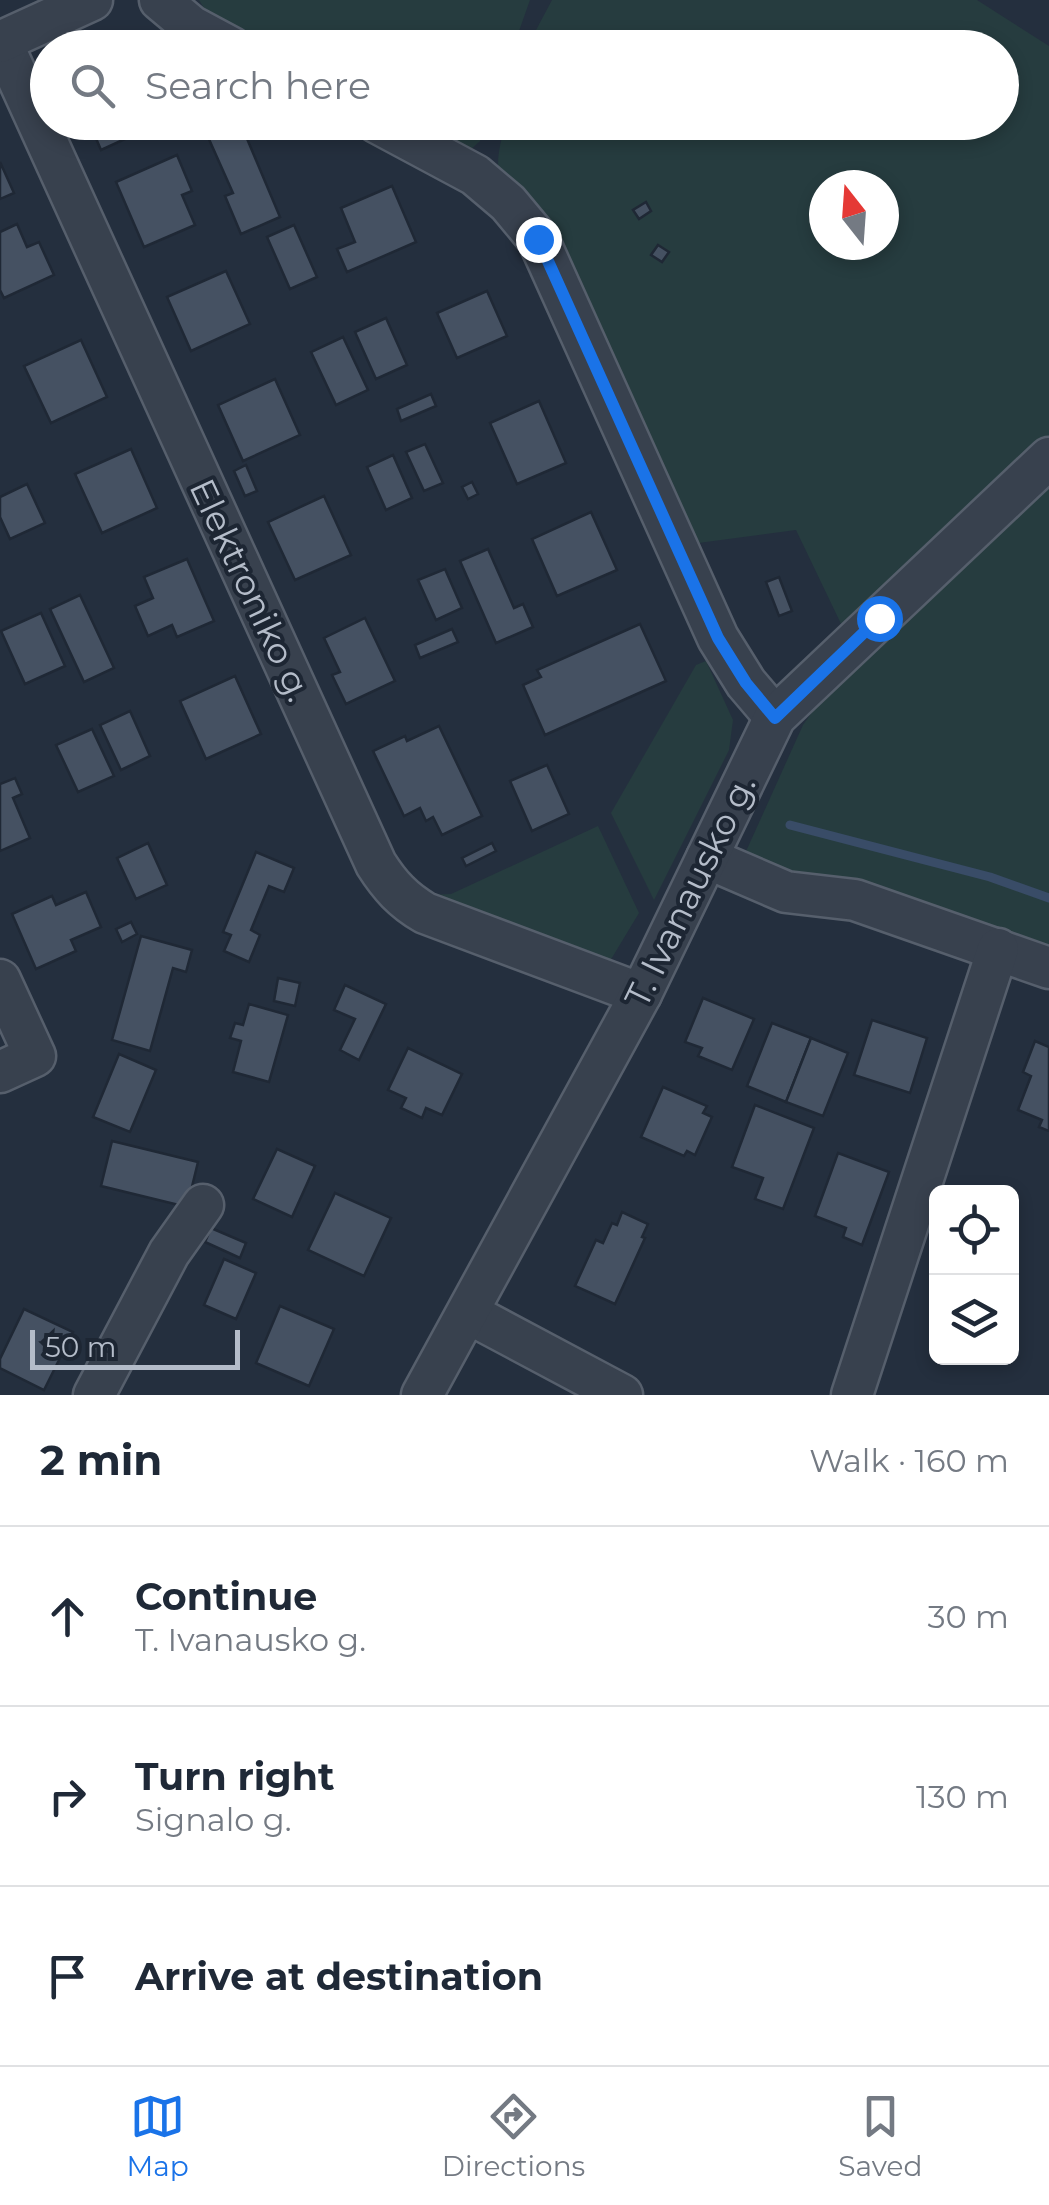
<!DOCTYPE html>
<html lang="en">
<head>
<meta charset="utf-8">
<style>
	body { margin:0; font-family:Montserrat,sans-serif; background:#f6f6f7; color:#1f2937 }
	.controls { position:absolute; right:30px; bottom:30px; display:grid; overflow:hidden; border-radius:15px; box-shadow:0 5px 15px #0003 }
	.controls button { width:90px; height:90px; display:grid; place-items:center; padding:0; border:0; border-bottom:2px solid #e0e1e3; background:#fff; color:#1f2937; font:50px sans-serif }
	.compass { position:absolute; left:809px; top:170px; width:90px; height:90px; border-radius:50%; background:#fff; box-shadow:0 5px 15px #0003; rotate:343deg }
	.scale { position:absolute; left:30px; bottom:25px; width:210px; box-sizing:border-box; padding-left:10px; border:5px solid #b4bcc9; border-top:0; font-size:28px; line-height:35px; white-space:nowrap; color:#b4bcc9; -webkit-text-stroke:8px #1d2633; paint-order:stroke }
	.stop { position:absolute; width:30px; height:30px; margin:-22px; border:8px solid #1a73e8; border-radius:50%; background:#fff }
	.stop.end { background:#1a73e8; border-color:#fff; box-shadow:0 2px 10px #0008 }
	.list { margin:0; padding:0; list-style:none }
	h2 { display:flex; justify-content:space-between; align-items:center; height:130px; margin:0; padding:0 40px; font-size:42px }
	h2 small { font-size:32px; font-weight:400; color:#747a83 }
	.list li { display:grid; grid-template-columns:65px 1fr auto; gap:30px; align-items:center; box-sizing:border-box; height:180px; padding:0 40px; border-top:2px solid #e0e1e3 }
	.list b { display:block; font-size:38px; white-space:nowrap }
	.list p { margin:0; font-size:32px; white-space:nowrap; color:#747a83 }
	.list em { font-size:32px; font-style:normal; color:#747a83 }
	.icon { flex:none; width:55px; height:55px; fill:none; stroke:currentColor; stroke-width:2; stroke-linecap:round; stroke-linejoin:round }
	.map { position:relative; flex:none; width:1049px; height:1395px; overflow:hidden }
	.search { position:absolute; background:#fff; box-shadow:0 5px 15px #0003; left:30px; right:30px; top:30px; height:110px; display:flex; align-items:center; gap:25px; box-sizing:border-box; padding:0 35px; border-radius:55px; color:#747a83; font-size:38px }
	.sheet { height:670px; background:#fff }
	nav { display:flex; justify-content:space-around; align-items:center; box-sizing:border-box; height:140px; border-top:2px solid #e0e1e3; background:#fff; font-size:28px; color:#747a83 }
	nav a { display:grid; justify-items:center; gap:5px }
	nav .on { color:#1a73e8 }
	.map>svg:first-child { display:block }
</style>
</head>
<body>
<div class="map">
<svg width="1049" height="1395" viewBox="0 0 1049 1395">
	<rect width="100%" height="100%" fill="#242f3e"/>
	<!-- green -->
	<g fill="#263c3f" fill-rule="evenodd">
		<path d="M 199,0 L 530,0 L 513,48 L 265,47 L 210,18 Z"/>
		<path d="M 552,0 L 977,0 L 1049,46 L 1049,438 L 843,628 L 796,530 L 691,544 L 499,175 C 496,157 501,140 506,123 L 1002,122 L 1002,48 L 527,47 ZM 824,185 L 884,185 L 884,245 L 824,245 Z"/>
		<path d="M 404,123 L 486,123 L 480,141 L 468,152 Z"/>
		<path d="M 1049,484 L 1049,953 L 786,878 L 743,858 L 803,725 L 825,694 Z"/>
		<path d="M 706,661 L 733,720 L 729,750 L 654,900 L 611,813 L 696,665 Z"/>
		<path d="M 598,826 L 639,913 L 610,961 L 429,895 L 451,894 Z"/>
	</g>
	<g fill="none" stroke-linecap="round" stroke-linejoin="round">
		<!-- stream -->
		<path stroke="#394c67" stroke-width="9" d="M 790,825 L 990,877 L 1049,898"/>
	</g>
	<!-- building -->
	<g fill="#455162" stroke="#1f2835" stroke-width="2.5">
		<path d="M 89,122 L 160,122 L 160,123 L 101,150 Z"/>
		<path d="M 217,122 L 240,122 L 280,217 L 241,234 L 225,196 L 233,193 L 204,128 Z"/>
		<path d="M 177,155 L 192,191 L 182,195 L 195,225 L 144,247 L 116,182 Z"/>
		<path d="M 0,162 L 14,193 L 0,199 Z"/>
		<path d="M 392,186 L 416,242 L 347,272 L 337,249 L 355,242 L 341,208 Z"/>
		<path d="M 646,202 L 651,211 L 639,219 L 633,210 Z"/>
		<path d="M 17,224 L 27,247 L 39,242 L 54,275 L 4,298 L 0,290 L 0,232 Z"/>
		<path d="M 294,225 L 317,277 L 290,289 L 267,237 Z"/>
		<path d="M 658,245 L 669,252 L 662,262 L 651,255 Z"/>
		<path d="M 226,271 L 250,324 L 191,351 L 167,297 Z"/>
		<path d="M 487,291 L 507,336 L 457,358 L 437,313 Z"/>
		<path d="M 386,318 L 407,365 L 376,379 L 355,332 Z"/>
		<path d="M 343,337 L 368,390 L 336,405 L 311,352 Z"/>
		<path d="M 81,340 L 107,397 L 51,423 L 24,366 Z"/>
		<path d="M 275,379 L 300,435 L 243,461 L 218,405 Z"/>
		<path d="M 431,394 L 436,406 L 401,421 L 397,409 Z"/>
		<path d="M 539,401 L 566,463 L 517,484 L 490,423 Z"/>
		<path d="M 425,444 L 443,483 L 424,491 L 406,452 Z"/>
		<path d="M 131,449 L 157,508 L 102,533 L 75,474 Z"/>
		<path d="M 393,455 L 412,498 L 386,510 L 367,467 Z"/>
		<path d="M 246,465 L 257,491 L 245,496 L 234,471 Z"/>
		<path d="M 472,482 L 478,494 L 468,499 L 462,487 Z"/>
		<path d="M 27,484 L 45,523 L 10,539 L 0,517 L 0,497 Z"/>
		<path d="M 324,496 L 351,555 L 295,580 L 268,522 Z"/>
		<path d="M 591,512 L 617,570 L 557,596 L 532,539 Z"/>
		<path d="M 488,549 L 514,608 L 523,604 L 533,627 L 496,643 L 460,561 Z"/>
		<path d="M 187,559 L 214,621 L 177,637 L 172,625 L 148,636 L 135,606 L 153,598 L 144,577 Z"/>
		<path d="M 445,569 L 462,608 L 436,620 L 418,580 Z"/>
		<path d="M 779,577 L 792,611 L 779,616 L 766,582 Z"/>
		<path d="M 80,595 L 114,668 L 84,682 L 50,609 Z"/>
		<path d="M 41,613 L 65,666 L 25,684 L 1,631 Z"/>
		<path d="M 365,618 L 395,681 L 346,704 L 332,675 L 340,672 L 324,638 Z"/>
		<path d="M 640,624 L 666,681 L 545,735 L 523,685 L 541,677 L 537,670 Z"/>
		<path d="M 452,629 L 458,642 L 420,658 L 415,645 Z"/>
		<path d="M 235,676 L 261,734 L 206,759 L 180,701 Z"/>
		<path d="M 130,711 L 150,756 L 121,770 L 100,725 Z"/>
		<path d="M 439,726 L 482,816 L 442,835 L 433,817 L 426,821 L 420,808 L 404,816 L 373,751 L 405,736 L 407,741 Z"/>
		<path d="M 92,729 L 114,776 L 78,792 L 56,745 Z"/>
		<path d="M 547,765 L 569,814 L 532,831 L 510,781 Z"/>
		<path d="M 15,778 L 22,794 L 13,798 L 30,838 L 0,851 L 0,784 Z"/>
		<path d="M 148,843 L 167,885 L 136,899 L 117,858 Z"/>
		<path d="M 492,843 L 496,851 L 466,866 L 462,858 Z"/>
		<path d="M 256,852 L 294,868 L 284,892 L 269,886 L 251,930 L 260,935 L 249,962 L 224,951 L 231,935 L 223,932 Z"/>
		<path d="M 86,892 L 101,927 L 71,940 L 76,951 L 36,969 L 12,914 L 52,896 L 56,905 Z"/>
		<path d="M 131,922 L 137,934 L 122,942 L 116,929 Z"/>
		<path d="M 141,936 L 192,950 L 186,972 L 173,968 L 150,1051 L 112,1040 Z"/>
		<path d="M 278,978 L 300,983 L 295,1006 L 274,1001 Z"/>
		<path d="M 345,985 L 386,1004 L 359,1060 L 340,1050 L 355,1019 L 334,1010 Z"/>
		<path d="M 703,998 L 754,1019 L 732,1070 L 698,1056 L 702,1048 L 685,1042 Z"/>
		<path d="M 249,1004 L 288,1015 L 269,1082 L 233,1072 L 241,1041 L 230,1038 L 235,1023 L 243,1025 Z"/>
		<path d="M 872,1020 L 927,1038 L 910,1093 L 854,1075 Z"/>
		<path d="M 772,1023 L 811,1038 L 786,1102 L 747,1086 Z"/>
		<path d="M 811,1038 L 848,1053 L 823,1116 L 786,1102 Z"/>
		<path d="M 1035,1041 L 1049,1047 L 1049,1131 L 1039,1127 L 1042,1120 L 1018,1110 L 1031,1076 L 1023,1072 Z"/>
		<path d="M 408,1048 L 462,1074 L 442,1115 L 426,1108 L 422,1118 L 401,1108 L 406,1098 L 388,1090 Z"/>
		<path d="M 119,1054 L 156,1070 L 130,1132 L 93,1117 Z"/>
		<path d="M 663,1087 L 707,1106 L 703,1113 L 712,1117 L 695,1155 L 687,1151 L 684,1156 L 641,1137 Z"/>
		<path d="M 755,1105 L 814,1128 L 783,1209 L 755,1199 L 763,1178 L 732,1167 Z"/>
		<path d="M 112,1141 L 198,1162 L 187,1207 L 101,1186 Z"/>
		<path d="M 277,1149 L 315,1166 L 292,1217 L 253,1199 Z"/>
		<path d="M 838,1153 L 889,1172 L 862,1245 L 843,1237 L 846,1228 L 815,1216 Z"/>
		<path d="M 335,1193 L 391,1218 L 364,1276 L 308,1250 Z"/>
		<path d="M 622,1212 L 648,1224 L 642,1237 L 645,1238 L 615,1304 L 575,1286 L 596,1240 L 603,1243 L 612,1223 L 617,1225 Z"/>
		<path d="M 211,1228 L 246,1243 L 240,1258 L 205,1242 Z"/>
		<path d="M 224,1259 L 256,1273 L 236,1319 L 204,1305 Z"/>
		<path d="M 280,1306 L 334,1329 L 309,1386 L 256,1363 Z"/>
		<path d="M 24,1309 L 73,1332 L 44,1390 L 0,1368 L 0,1359 Z"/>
	</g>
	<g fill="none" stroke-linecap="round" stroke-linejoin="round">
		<!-- minor casing -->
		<g stroke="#565f6c" stroke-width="45">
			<g id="minor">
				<path d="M 160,0 L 191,26 L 232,48"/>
				<path d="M 1,41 L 376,864 C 390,886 403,900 425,913 L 641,994"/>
				<path d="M 0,42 L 92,0"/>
				<path d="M 376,122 L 475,175 L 508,203 L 538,239 L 718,638 L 746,683 L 775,717"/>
				<path d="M 707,858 L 786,892 L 855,900 L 1049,968"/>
				<path d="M 0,980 L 35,1056 L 0,1072"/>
				<path d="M 468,1313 L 622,1395"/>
				<path d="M 94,1395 L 169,1253 L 203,1205"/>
				<path d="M 422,1395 L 641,994 L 775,717 L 1049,458"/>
				<path d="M 852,1395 L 998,949"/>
			</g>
		</g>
		<!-- minor -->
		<use href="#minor" stroke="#38414e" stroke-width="40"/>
	</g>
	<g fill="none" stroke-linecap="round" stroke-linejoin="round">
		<!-- route -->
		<path stroke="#1a73e8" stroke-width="12" d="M 538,239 L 718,638 L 746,683 L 775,718 L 879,618"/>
	</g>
	<g text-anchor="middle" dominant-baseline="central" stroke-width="8" stroke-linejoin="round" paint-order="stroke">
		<!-- street labels -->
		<g font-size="35" fill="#b4bcc9" stroke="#1d2633">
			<text transform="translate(251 590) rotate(65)">Elektroniko g.</text>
			<text transform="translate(690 891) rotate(-64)">T. Ivanausko g.</text>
		</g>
	</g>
</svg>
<div class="controls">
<button><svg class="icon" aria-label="locate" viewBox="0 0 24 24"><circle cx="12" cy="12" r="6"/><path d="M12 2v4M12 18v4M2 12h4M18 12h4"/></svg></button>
<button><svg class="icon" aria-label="layers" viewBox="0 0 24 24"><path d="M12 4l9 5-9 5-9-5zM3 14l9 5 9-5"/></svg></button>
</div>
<svg class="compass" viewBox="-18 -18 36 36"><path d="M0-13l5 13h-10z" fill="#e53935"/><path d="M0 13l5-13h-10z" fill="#747a83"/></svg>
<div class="scale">50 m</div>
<div class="stop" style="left:879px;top:618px"></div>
<div class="stop end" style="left:538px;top:239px"></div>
<div class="search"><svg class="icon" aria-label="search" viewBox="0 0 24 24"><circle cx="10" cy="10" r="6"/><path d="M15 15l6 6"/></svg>Search here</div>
</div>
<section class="sheet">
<h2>2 min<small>Walk · 160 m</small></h2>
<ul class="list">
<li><svg class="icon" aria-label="ahead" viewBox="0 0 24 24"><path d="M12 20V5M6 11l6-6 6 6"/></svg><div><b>Continue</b><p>T. Ivanausko g.</p></div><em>30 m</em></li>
<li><svg class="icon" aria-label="right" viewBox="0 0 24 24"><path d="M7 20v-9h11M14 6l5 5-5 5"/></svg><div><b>Turn right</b><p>Signalo g.</p></div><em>130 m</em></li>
<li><svg class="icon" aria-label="arrive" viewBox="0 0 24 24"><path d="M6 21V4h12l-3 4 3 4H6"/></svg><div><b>Arrive at destination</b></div></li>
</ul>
</section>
<nav>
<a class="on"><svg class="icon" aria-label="map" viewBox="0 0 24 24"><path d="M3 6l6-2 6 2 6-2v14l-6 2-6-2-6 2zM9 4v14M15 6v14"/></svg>Map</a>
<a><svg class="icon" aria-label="directions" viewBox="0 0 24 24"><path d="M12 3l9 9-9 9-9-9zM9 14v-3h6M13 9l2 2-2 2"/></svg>Directions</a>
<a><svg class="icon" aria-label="saved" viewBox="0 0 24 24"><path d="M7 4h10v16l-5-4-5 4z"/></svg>Saved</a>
</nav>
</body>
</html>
